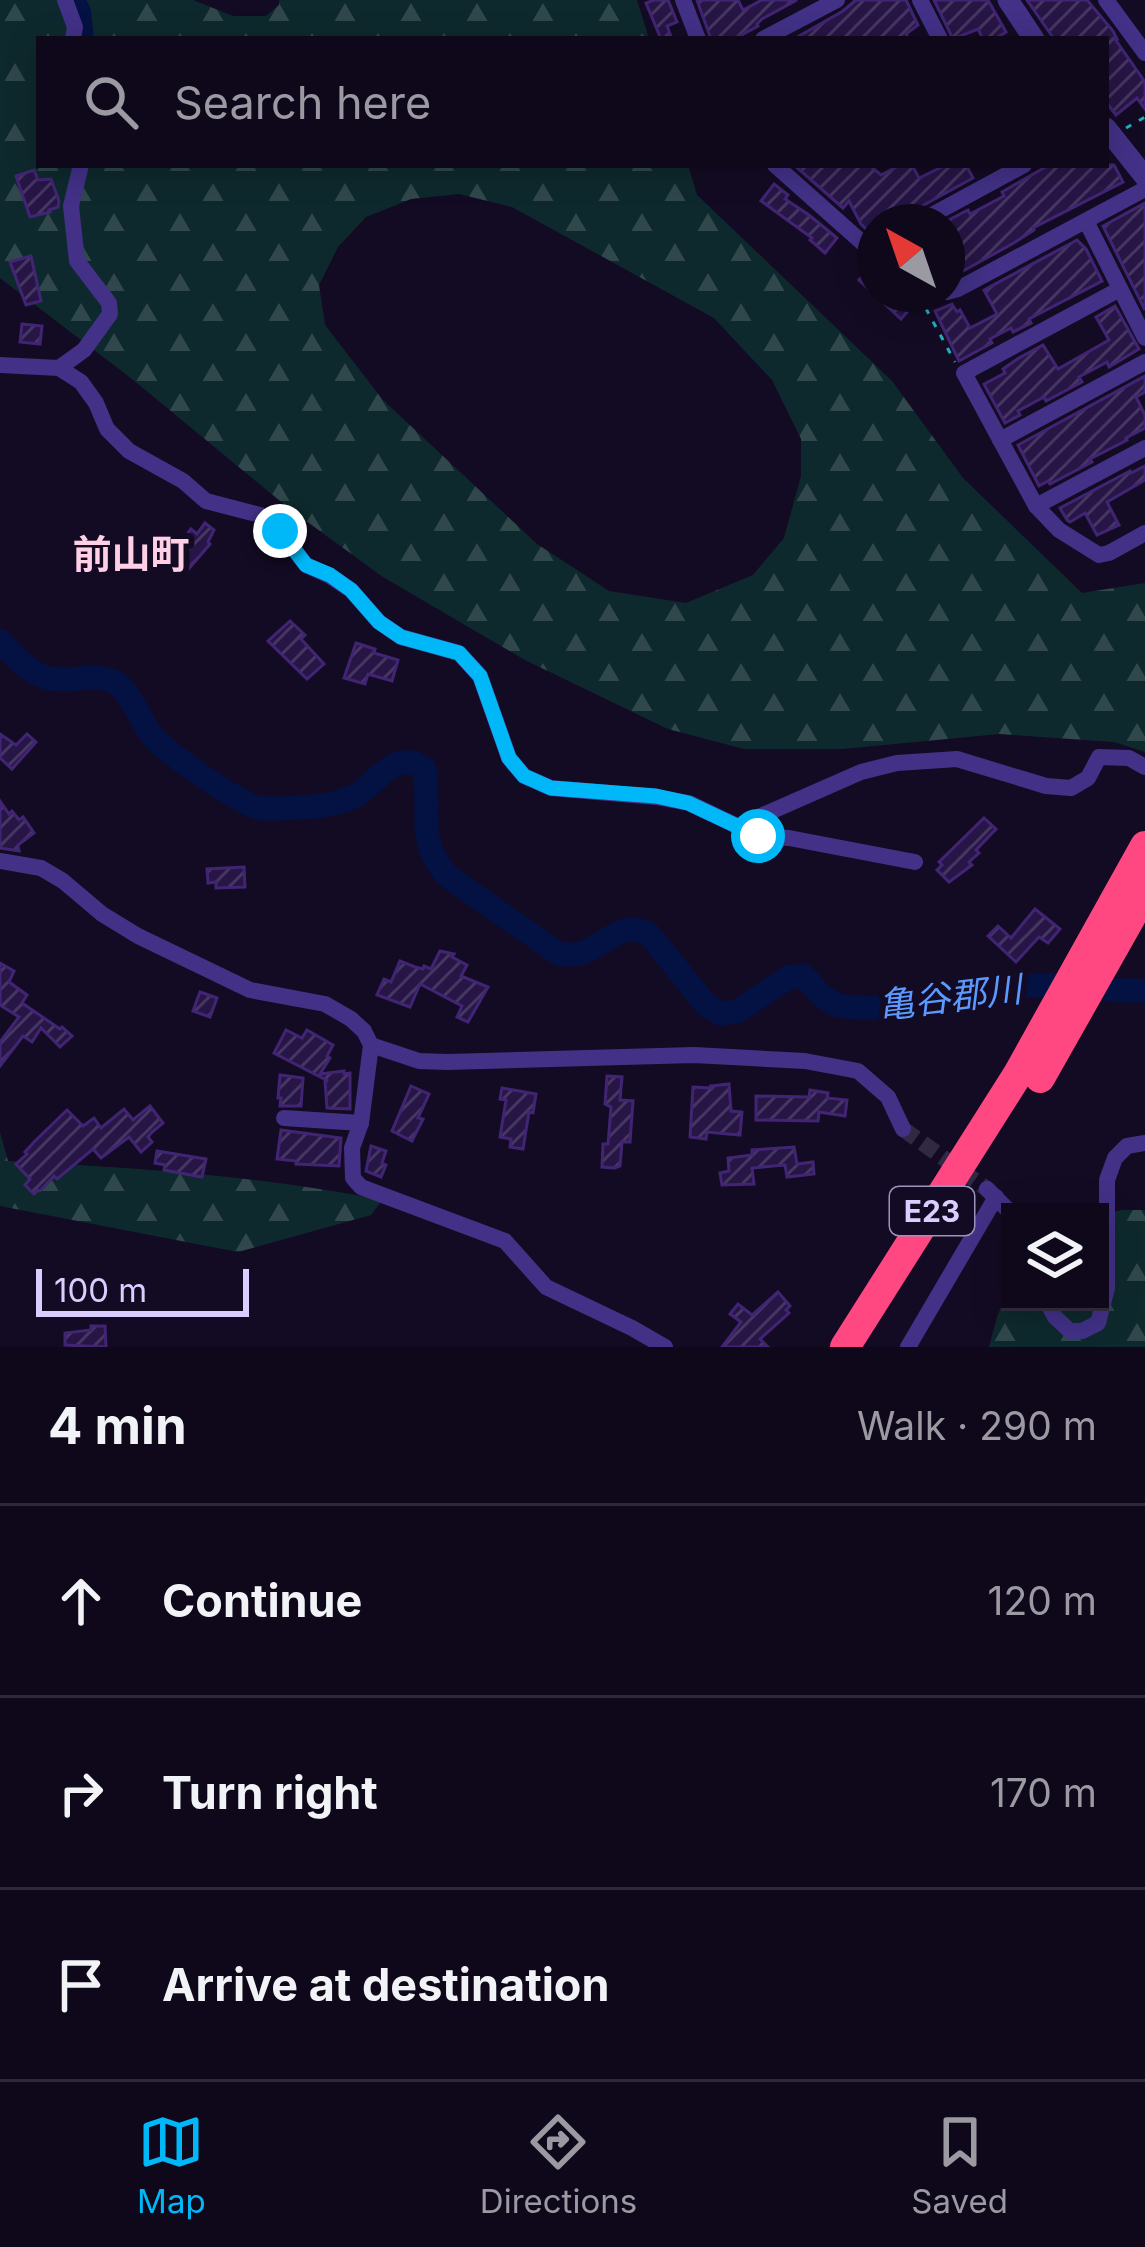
<!DOCTYPE html>
<html lang="en">
<head>
<meta charset="utf-8">
<style>
	body { margin:0; font-family:Inter,"Noto Sans JP",sans-serif; background:#171123; color:#f1f3f6 }
	.controls { position:absolute; right:36px; bottom:36px; display:grid; overflow:hidden; border-radius:0px; box-shadow:0 6px 30px #0003 }
	.controls button { width:108px; height:108px; display:grid; place-items:center; padding:0; border:0; border-bottom:3px solid #2e2939; background:#0e081a; color:#f1f3f6; font:60px sans-serif }
	.compass { position:absolute; left:857px; top:204px; width:108px; height:108px; border-radius:50%; background:#0e081a; box-shadow:0 6px 30px #0003; rotate:320deg }
	.scale { position:absolute; left:36px; bottom:30px; width:213px; box-sizing:border-box; padding-left:12px; border:6px solid #dbcdff; border-top:0; font-size:33px; line-height:42px; white-space:nowrap; color:#dbcdff; -webkit-text-stroke:9px #130b23; paint-order:stroke }
	.stop { position:absolute; width:36px; height:36px; margin:-27px; border:9px solid #00b8f8; border-radius:50%; background:#fff }
	.stop.end { background:#00b8f8; border-color:#fff; box-shadow:0 3px 12px #0008 }
	.list { margin:0; padding:0; list-style:none }
	h2 { display:flex; justify-content:space-between; align-items:center; height:156px; margin:0; padding:0 48px; font-size:51px }
	h2 small { font-size:39px; font-weight:400; color:#9b9aa2 }
	.list li { display:grid; grid-template-columns:78px 1fr auto; gap:36px; align-items:center; box-sizing:border-box; height:192px; padding:0 48px; border-top:3px solid #2e2939 }
	.list b { display:block; font-size:45px; white-space:nowrap }
	.list em { font-size:39px; font-style:normal; color:#9b9aa2 }
	.icon { flex:none; width:66px; height:66px; fill:none; stroke:currentColor; stroke-width:2; stroke-linecap:round; stroke-linejoin:round }
	.map { position:relative; flex:none; width:1145px; height:1347px; overflow:hidden }
	.search { position:absolute; background:#0e081a; box-shadow:0 6px 30px #0003; left:36px; right:36px; top:36px; height:132px; display:flex; align-items:center; gap:30px; box-sizing:border-box; padding:0 42px; border-radius:0px; color:#9b9aa2; font-size:45px }
	.sheet { height:732px; background:#0e081a }
	nav { display:flex; justify-content:space-around; align-items:center; box-sizing:border-box; height:168px; border-top:3px solid #2e2939; background:#0e081a; font-size:33px; color:#9b9aa2 }
	nav a { display:grid; justify-items:center; gap:6px }
	nav .on { color:#00b8f8 }
	.map>svg:first-child { display:block }
</style>
</head>
<body>
<div class="map">
<svg width="1145" height="1347" viewBox="0 0 1145 1347">
	<defs>
		<pattern id="forest-firs" width="22" height="20" patternUnits="userSpaceOnUse" patternTransform="scale(3)"><rect width="22" height="20" fill="#0e292d"/><path d="M5 1l3.5 6h-7zM16 11l3.5 6h-7z" fill="#30474c"/></pattern>
		<pattern id="building-hatch" width="6" height="6" patternUnits="userSpaceOnUse" patternTransform="scale(3)"><rect width="6" height="6" fill="#271546"/><path d="M-1 1l2-2M0 6l6-6M5 7l2-2" fill="none" stroke="#463662"/></pattern>
	</defs>
	<rect width="100%" height="100%" fill="#130b23"/>
	<!-- forest -->
	<g fill="url(#forest-firs)" fill-rule="evenodd">
		<path d="M 0,0 L 193,0 L 233,16 L 266,16 L 279,5 L 279,0 L 637,0 L 649,39 L 39,39 L 39,165 L 688,165 L 697,195 L 892,381 L 963,478 L 1082,593 L 1145,583 L 1145,752 L 1114,742 L 999,734 L 842,749 L 744,749 L 668,729 L 525,660 L 383,577 L 291,510 L 132,379 L 0,278 ZM 459,194 L 512,207 L 714,318 L 772,380 L 801,439 L 801,476 L 784,538 L 753,575 L 686,603 L 609,591 L 537,544 L 382,399 L 325,325 L 319,285 L 338,247 L 366,217 L 411,199 Z"/>
		<path d="M 0,1132 L 8,1161 C 133,1168 258,1175 382,1200 L 371,1215 L 238,1252 L 0,1206 Z"/>
		<path d="M 1123,1210 L 1145,1210 L 1145,1347 L 989,1347 L 997,1317 L 1010,1284 L 1010,1302 L 1100,1302 L 1100,1214 Z"/>
	</g>
	<g fill="none" stroke-linecap="round" stroke-linejoin="round">
		<!-- river -->
		<g stroke="#041143" stroke-width="24">
			<path d="M 73,0 L 79,12 L 82,39"/>
			<path d="M 0,641 C 12,653 25,669 42,676 C 63,686 92,671 114,682 C 132,692 139,719 151,734 C 162,750 236,801 256,807 C 266,810 281,808 292,808 C 314,808 335,805 355,796 C 378,784 392,748 424,768 C 429,792 424,816 428,839 C 430,853 439,864 446,875 L 559,954 C 564,954 574,955 579,954 C 604,947 623,917 650,935 L 706,1005 L 721,1014 L 738,1011 L 789,977 L 804,976 L 823,997 L 839,1006 L 865,1008 L 941,1004 L 1023,986 L 1077,984 L 1113,990 L 1145,991"/>
		</g>
	</g>
	<!-- building -->
	<g fill="url(#building-hatch)" stroke="#412574" stroke-width="3">
		<path d="M 654,0 L 668,0 L 677,22 L 667,26 L 672,39 L 661,39 L 646,3 Z"/>
		<path d="M 697,0 L 738,0 L 743,10 L 762,0 L 797,0 L 762,19 L 757,24 L 758,26 L 734,39 L 711,39 Z"/>
		<path d="M 856,0 L 906,0 L 918,25 L 906,34 L 909,39 L 794,39 L 843,11 Z"/>
		<path d="M 934,0 L 988,0 L 1006,32 L 995,39 L 983,39 L 978,29 L 953,39 Z"/>
		<path d="M 1027,0 L 1087,0 L 1113,31 L 1117,39 L 1115,39 L 1145,82 L 1145,109 L 1137,98 L 1116,115 L 1106,102 L 1106,39 L 1054,39 Z"/>
		<path d="M 794,165 L 869,165 L 881,175 L 900,165 L 912,165 L 919,178 L 946,165 L 966,165 L 973,178 L 913,211 L 908,217 L 904,210 L 881,222 L 875,222 L 875,225 L 867,230 L 861,224 L 849,201 L 843,208 Z"/>
		<path d="M 1049,165 L 1114,165 L 1123,182 L 1033,228 L 1034,230 L 1012,244 L 963,271 L 961,267 L 947,274 L 947,221 L 968,210 L 970,214 L 1004,196 L 1002,192 Z"/>
		<path d="M 34,170 L 38,180 L 51,179 L 59,201 L 58,207 L 49,210 L 50,212 L 30,217 L 16,176 Z"/>
		<path d="M 774,184 L 788,195 L 785,199 L 809,215 L 837,238 L 825,253 L 810,240 L 812,238 L 761,201 Z"/>
		<path d="M 1145,203 L 1145,310 L 1103,226 Z"/>
		<path d="M 1077,240 L 1086,249 L 1102,281 L 1029,319 L 1031,323 L 1013,332 L 1011,328 L 990,339 L 992,343 L 959,361 L 935,311 L 952,304 L 957,312 L 960,310 L 970,328 L 997,314 L 984,290 Z"/>
		<path d="M 31,256 L 41,301 L 26,305 L 10,262 Z"/>
		<path d="M 873,266 L 875,266 L 875,294 L 915,294 L 910,299 L 913,305 L 901,319 L 859,280 Z"/>
		<path d="M 1115,306 L 1139,349 L 1109,367 L 1107,362 L 1079,377 L 1082,382 L 1046,401 L 1044,397 L 1018,411 L 1020,415 L 1005,423 L 984,384 L 1005,373 L 1003,369 L 1019,358 L 1043,345 L 1058,369 L 1109,340 L 1096,317 Z"/>
		<path d="M 22,324 L 42,326 L 40,344 L 20,342 Z"/>
		<path d="M 1145,376 L 1145,392 L 1136,397 L 1145,415 L 1145,428 L 1126,438 L 1127,440 L 1090,459 L 1092,462 L 1050,484 L 1048,481 L 1039,486 L 1018,445 Z"/>
		<path d="M 1145,466 L 1145,480 L 1107,502 L 1119,525 L 1097,535 L 1085,513 L 1070,522 L 1067,520 L 1060,508 L 1130,471 L 1131,473 Z"/>
		<path d="M 205,523 L 214,530 L 208,542 L 210,544 L 186,572 L 169,559 L 191,529 L 197,534 Z"/>
		<path d="M 290,621 L 305,635 L 301,639 L 324,664 L 307,679 L 268,641 Z"/>
		<path d="M 356,643 L 375,649 L 374,653 L 398,660 L 392,681 L 368,674 L 365,684 L 344,678 Z"/>
		<path d="M 0,734 L 16,745 L 27,734 L 36,742 L 12,769 L 0,758 Z"/>
		<path d="M 0,801 L 9,814 L 12,811 L 19,820 L 23,817 L 34,833 L 18,845 L 19,851 L 0,848 Z"/>
		<path d="M 984,818 L 996,829 L 976,850 L 979,853 L 969,862 L 972,865 L 949,882 L 937,870 L 942,865 L 939,862 Z"/>
		<path d="M 244,867 L 245,887 L 216,888 L 216,882 L 208,883 L 207,869 Z"/>
		<path d="M 1035,909 L 1060,929 L 1048,943 L 1039,937 L 1016,962 L 988,936 L 998,926 L 1011,938 Z"/>
		<path d="M 440,951 L 454,954 L 452,957 L 467,965 L 461,976 L 488,987 L 468,1022 L 457,1017 L 462,1006 L 420,984 L 410,1007 L 377,995 L 384,979 L 391,982 L 400,961 L 415,967 L 423,969 L 424,966 L 431,969 Z"/>
		<path d="M 0,963 L 14,971 L 9,982 L 27,995 L 22,1003 L 60,1029 L 62,1027 L 72,1036 L 60,1047 L 41,1028 L 32,1042 L 23,1036 L 0,1066 L 0,1042 L 19,1017 L 0,1005 Z"/>
		<path d="M 200,992 L 217,998 L 210,1017 L 193,1011 Z"/>
		<path d="M 286,1030 L 302,1038 L 307,1030 L 333,1045 L 327,1056 L 330,1058 L 320,1074 L 344,1071 L 344,1074 L 350,1073 L 350,1109 L 327,1108 L 325,1081 L 328,1081 L 274,1053 Z"/>
		<path d="M 280,1075 L 303,1078 L 301,1106 L 280,1106 L 281,1098 L 278,1098 Z"/>
		<path d="M 607,1076 L 622,1077 L 620,1100 L 633,1101 L 630,1142 L 622,1142 L 620,1166 L 615,1168 L 602,1167 L 603,1144 L 608,1144 L 611,1107 L 605,1104 Z"/>
		<path d="M 729,1084 L 731,1111 L 742,1112 L 740,1135 L 707,1132 L 706,1139 L 690,1137 L 693,1087 L 712,1088 L 711,1086 Z"/>
		<path d="M 411,1086 L 429,1094 L 418,1118 L 423,1119 L 412,1141 L 392,1131 Z"/>
		<path d="M 502,1088 L 536,1094 L 533,1113 L 529,1112 L 523,1149 L 510,1147 L 511,1139 L 500,1137 L 506,1100 L 500,1099 Z"/>
		<path d="M 810,1090 L 828,1093 L 827,1098 L 847,1100 L 845,1116 L 819,1112 L 818,1121 L 756,1120 L 756,1096 L 809,1097 Z"/>
		<path d="M 150,1106 L 163,1123 L 151,1133 L 148,1137 L 152,1142 L 141,1152 L 129,1137 L 101,1158 L 93,1149 L 57,1179 L 54,1176 L 40,1191 L 38,1190 L 34,1194 L 25,1185 L 30,1179 L 16,1164 L 27,1154 L 25,1152 L 34,1142 L 67,1110 L 83,1126 L 94,1118 L 101,1128 L 124,1109 L 133,1120 Z"/>
		<path d="M 281,1130 L 341,1138 L 339,1166 L 296,1164 L 296,1161 L 277,1159 Z"/>
		<path d="M 371,1146 L 386,1151 L 382,1163 L 386,1165 L 381,1177 L 366,1171 Z"/>
		<path d="M 794,1147 L 797,1164 L 813,1162 L 814,1174 L 787,1177 L 785,1165 L 752,1168 L 754,1184 L 722,1185 L 720,1173 L 729,1171 L 728,1158 L 752,1155 L 752,1150 Z"/>
		<path d="M 157,1151 L 206,1159 L 202,1177 L 164,1170 L 165,1165 L 155,1163 Z"/>
		<path d="M 778,1292 L 790,1306 L 786,1310 L 789,1313 L 760,1339 L 768,1347 L 722,1347 L 741,1322 L 730,1314 L 738,1304 L 752,1315 Z"/>
		<path d="M 91,1326 L 105,1326 L 106,1347 L 65,1345 L 65,1333 L 91,1330 Z"/>
	</g>
	<g fill="none" stroke-linecap="round" stroke-linejoin="round">
		<!-- minor-tunnel -->
		<path stroke="#312844" stroke-width="16" stroke-dasharray="16 8" stroke-linecap="butt" d="M 903,1129 L 987,1189"/>
		<!-- path -->
		<g stroke="#21afbf" stroke-width="3" stroke-dasharray="6 9" stroke-linecap="butt">
			<path d="M 1126,128 L 1145,117"/>
			<path d="M 925,294 L 924,305 L 955,362"/>
		</g>
		<!-- minor -->
		<g stroke="#423187" stroke-width="16">
			<path d="M 65,0 L 75,27 L 73,39"/>
			<path d="M 683,0 L 698,39"/>
			<path d="M 920,0 L 940,39"/>
			<path d="M 1106,0 L 1145,53"/>
			<path d="M 763,39 L 837,0"/>
			<path d="M 775,165 L 875,254"/>
			<path d="M 1086,221 L 1145,338"/>
			<path d="M 919,222 L 1024,165"/>
			<path d="M 1120,289 L 964,373 L 1036,506 L 1059,530 L 1099,555 L 1109,553 L 1145,533"/>
			<path d="M 947,292 L 958,289 L 1145,189"/>
			<path d="M 0,365 L 59,368 L 81,382 L 96,403 L 107,429 L 129,451 L 183,481 L 206,501 L 260,515 L 280,531 L 306,565 L 330,576 L 351,590 L 379,622 L 401,637 L 459,653 L 480,676 L 509,758 L 524,776 L 551,788 L 656,797 L 689,803 L 758,836 L 789,838 L 915,862"/>
			<path d="M 59,368 L 84,350 L 110,314 L 109,303 L 77,261 L 71,206 L 81,165"/>
			<path d="M 1000,440 L 1145,362"/>
			<path d="M 1036,506 L 1145,448"/>
			<path d="M 738,826 L 861,772 L 897,763 L 957,759 L 1046,786 L 1071,788 L 1088,778 L 1099,757 L 1129,758 L 1145,767"/>
			<path d="M 0,861 L 41,868 L 63,881 L 102,914 L 138,936 L 250,990 L 325,1004 L 351,1019 L 364,1031 L 371,1045 L 361,1123 L 352,1148 L 353,1178 L 361,1187 L 505,1241 L 546,1287 L 632,1328 L 665,1347"/>
			<path d="M 371,1045 L 419,1061 L 447,1062 L 694,1055 L 805,1061 L 858,1071 L 888,1097 L 903,1129"/>
			<path d="M 284,1118 L 361,1123"/>
			<path d="M 987,1189 L 1010,1212"/>
			<path d="M 1047,1302 L 1055,1317 L 1070,1331 L 1082,1331 L 1098,1323 L 1107,1288 L 1107,1180 L 1115,1158 L 1127,1146 L 1145,1143"/>
			<path d="M 908,1347 L 996,1197"/>
		</g>
		<!-- tertiary -->
		<g stroke="#423187" stroke-width="21">
			<path d="M 1008,0 L 1034,39"/>
			<path d="M 1106,128 L 1145,177"/>
		</g>
		<!-- motorway -->
		<g stroke="#ff4882" stroke-width="30">
			<path d="M 1040,1078 L 1145,892"/>
			<path d="M 845,1347 L 1018,1074 L 1145,846"/>
		</g>
	</g>
	<g fill="none" stroke-linecap="round" stroke-linejoin="round">
		<!-- route -->
		<path stroke="#00b8f8" stroke-width="15" d="M 280,531 L 306,565 L 330,575 L 351,590 L 379,622 L 401,637 L 459,653 L 480,676 L 509,758 L 524,776 L 551,788 L 656,796 L 688,803 L 758,836"/>
	</g>
	<g text-anchor="middle" dominant-baseline="central" stroke-width="12" stroke-linejoin="round" paint-order="stroke">
		<!-- shield labels -->
		<rect fill="#130b23" stroke="#9f93bd" stroke-width="3" x="890" y="1187" width="84" height="48" rx="9"/>
		<g font-size="30" font-weight="bold" fill="#dbcdff">
			<text x="932" y="1211">E23</text>
		</g>
		<!-- water labels -->
		<g font-size="36" font-style="italic" fill="#5b99ff" stroke="#130b23">
			<text transform="translate(950 997) rotate(-7)">亀谷郡川</text>
		</g>
		<!-- quarter labels -->
		<g font-size="39" font-weight="bold" fill="#ffcfe6" stroke="#130b23">
			<text x="131" y="553">前山町</text>
		</g>
	</g>
</svg>
<div class="controls">
<button><svg class="icon" aria-label="layers" viewBox="0 0 24 24"><path d="M12 4l9 5-9 5-9-5zM3 14l9 5 9-5"/></svg></button>
</div>
<svg class="compass" viewBox="-18 -18 36 36"><path d="M0-13l5 13h-10z" fill="#e53935"/><path d="M0 13l5-13h-10z" fill="#9b9aa2"/></svg>
<div class="scale">100 m</div>
<div class="stop" style="left:758px;top:836px"></div>
<div class="stop end" style="left:280px;top:531px"></div>
<div class="search"><svg class="icon" aria-label="search" viewBox="0 0 24 24"><circle cx="10" cy="10" r="6"/><path d="M15 15l6 6"/></svg>Search here</div>
</div>
<section class="sheet">
<h2>4 min<small>Walk · 290 m</small></h2>
<ul class="list">
<li><svg class="icon" aria-label="ahead" viewBox="0 0 24 24"><path d="M12 20V5M6 11l6-6 6 6"/></svg><div><b>Continue</b></div><em>120 m</em></li>
<li><svg class="icon" aria-label="right" viewBox="0 0 24 24"><path d="M7 20v-9h11M14 6l5 5-5 5"/></svg><div><b>Turn right</b></div><em>170 m</em></li>
<li><svg class="icon" aria-label="arrive" viewBox="0 0 24 24"><path d="M6 21V4h12l-3 4 3 4H6"/></svg><div><b>Arrive at destination</b></div></li>
</ul>
</section>
<nav>
<a class="on"><svg class="icon" aria-label="map" viewBox="0 0 24 24"><path d="M3 6l6-2 6 2 6-2v14l-6 2-6-2-6 2zM9 4v14M15 6v14"/></svg>Map</a>
<a><svg class="icon" aria-label="directions" viewBox="0 0 24 24"><path d="M12 3l9 9-9 9-9-9zM9 14v-3h6M13 9l2 2-2 2"/></svg>Directions</a>
<a><svg class="icon" aria-label="saved" viewBox="0 0 24 24"><path d="M7 4h10v16l-5-4-5 4z"/></svg>Saved</a>
</nav>
</body>
</html>
